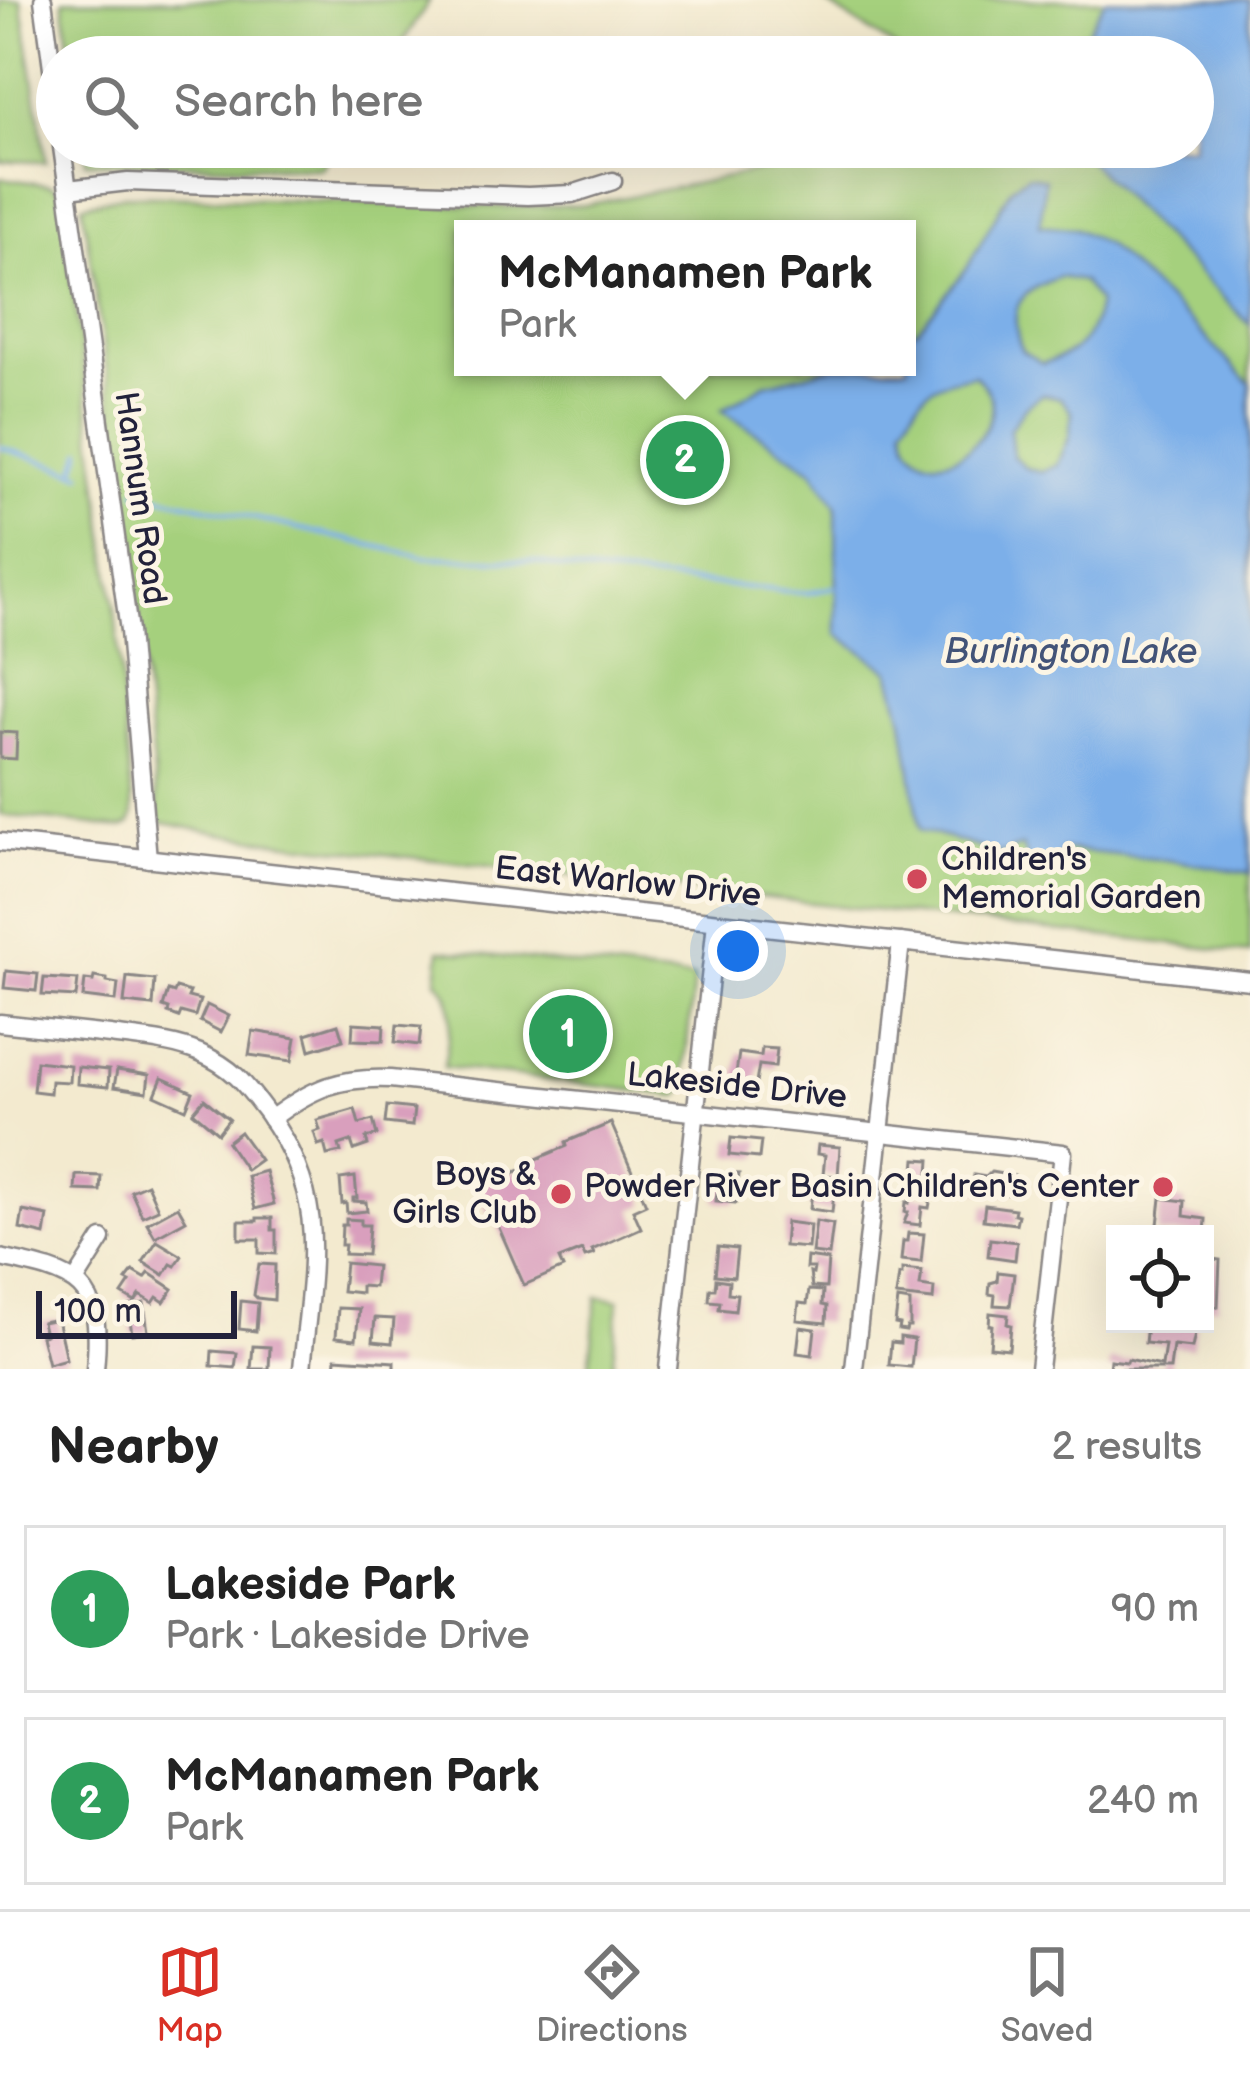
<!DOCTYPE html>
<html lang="en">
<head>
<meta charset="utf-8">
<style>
	body { margin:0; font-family:"Balsamiq Sans",sans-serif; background:#f2f2f2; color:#222 }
	.controls { position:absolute; right:36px; bottom:36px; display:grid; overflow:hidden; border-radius:0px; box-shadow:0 12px 48px #0002 }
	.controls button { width:108px; height:108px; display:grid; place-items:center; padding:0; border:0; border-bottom:3px solid #e0e0e0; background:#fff; color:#222; font:60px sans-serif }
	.scale { position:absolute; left:36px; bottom:30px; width:201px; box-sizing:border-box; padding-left:12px; border:6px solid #22223b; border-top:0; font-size:33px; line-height:42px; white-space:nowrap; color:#22223b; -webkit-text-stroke:9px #fcf5e5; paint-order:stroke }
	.you { position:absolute; left:738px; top:951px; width:42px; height:42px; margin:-30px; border:9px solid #fff; border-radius:50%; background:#1a73e8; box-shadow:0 0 0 18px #1a73e833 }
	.badge { display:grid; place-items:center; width:78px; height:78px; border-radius:50%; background:#d93025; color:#fff; font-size:39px; font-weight:700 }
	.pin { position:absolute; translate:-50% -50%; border:6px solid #fff; box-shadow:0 3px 12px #0006 }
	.popup { position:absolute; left:454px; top:220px; width:462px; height:156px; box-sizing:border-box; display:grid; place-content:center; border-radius:0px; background:#fff; filter:drop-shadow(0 3px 9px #0005); font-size:39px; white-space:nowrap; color:#767676 }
	.popup b { font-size:45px; color:#222 }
	.popup::after { content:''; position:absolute; left:50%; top:100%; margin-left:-24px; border:24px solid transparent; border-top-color:#fff }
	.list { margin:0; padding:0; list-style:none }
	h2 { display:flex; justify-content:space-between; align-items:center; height:156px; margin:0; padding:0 48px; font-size:51px }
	h2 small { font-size:39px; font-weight:400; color:#767676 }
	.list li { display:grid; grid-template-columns:78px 1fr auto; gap:36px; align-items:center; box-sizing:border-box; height:168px; margin:0 24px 24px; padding:0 24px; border:3px solid #e0e0e0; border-radius:0px }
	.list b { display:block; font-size:45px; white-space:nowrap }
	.list p { margin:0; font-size:39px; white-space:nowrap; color:#767676 }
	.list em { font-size:39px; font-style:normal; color:#767676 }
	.icon { flex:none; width:66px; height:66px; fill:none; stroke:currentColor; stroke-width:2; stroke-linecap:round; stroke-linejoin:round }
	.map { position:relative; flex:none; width:1250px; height:1369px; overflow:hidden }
	.search { position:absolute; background:#fff; box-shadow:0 12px 48px #0002; left:36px; right:36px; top:36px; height:132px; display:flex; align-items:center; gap:30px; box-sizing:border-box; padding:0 42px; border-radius:66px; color:#767676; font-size:45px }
	.sheet { height:540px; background:#fff }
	nav { display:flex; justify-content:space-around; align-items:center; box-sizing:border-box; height:168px; border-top:3px solid #e0e0e0; background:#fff; font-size:33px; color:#767676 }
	nav a { display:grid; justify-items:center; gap:6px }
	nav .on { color:#d93025 }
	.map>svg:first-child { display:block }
</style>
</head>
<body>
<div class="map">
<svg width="1250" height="1369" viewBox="0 0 1250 1369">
	<rect width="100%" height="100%" fill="#fcf5e5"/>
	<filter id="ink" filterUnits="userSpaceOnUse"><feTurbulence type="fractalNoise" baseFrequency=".00833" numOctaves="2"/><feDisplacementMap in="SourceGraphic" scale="24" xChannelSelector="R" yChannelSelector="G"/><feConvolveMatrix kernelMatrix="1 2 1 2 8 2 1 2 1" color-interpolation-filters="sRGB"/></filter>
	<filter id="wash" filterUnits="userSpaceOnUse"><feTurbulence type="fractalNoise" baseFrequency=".004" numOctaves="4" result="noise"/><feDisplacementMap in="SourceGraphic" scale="48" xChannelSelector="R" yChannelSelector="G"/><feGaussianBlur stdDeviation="2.7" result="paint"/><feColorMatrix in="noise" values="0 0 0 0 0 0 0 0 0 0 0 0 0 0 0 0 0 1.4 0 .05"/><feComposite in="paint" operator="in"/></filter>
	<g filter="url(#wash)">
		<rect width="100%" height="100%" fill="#f3eacf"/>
		<!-- green -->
		<g fill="#a5d07d" stroke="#64795c" stroke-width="3" fill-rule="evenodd">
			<path d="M 0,0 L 21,0 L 46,162 L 0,161 Z"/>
			<path d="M 63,0 L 430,0 L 393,57 L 71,57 Z"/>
			<path d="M 821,0 L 1250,0 L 1250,953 L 312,846 L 226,835 L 159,822 L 128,512 L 82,205 L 125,195 L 505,207 L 585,205 L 882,147 L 1193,147 L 1193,57 L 910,57 ZM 463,229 L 907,229 L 907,367 L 463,367 Z"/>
			<path d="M 84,147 L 335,147 L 321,168 L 86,162 Z"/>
			<path d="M 0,178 L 51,185 L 58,188 L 61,196 L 115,611 L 133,816 L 129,825 L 122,828 L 0,815 Z"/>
			<path d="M 440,950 L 694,978 L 682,1092 L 678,1096 L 444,1067 C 447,1040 461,999 437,981 Z"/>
			<path d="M 597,1297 L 619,1300 L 612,1369 L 589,1369 Z"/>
		</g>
		<!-- water -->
		<g fill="#7cafe9" stroke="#4f6892" stroke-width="3" fill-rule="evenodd">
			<path d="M 1105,0 L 1250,0 L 1250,325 L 1075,147 L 1193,147 L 1193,57 L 1074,57 Z"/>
			<path d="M 1028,175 L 1045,179 L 1040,225 L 1076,229 L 1107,245 L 1192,323 L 1250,384 L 1250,873 L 1183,862 L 1062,849 L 1053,873 L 1033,871 L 1022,846 L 1002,854 L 920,830 L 903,720 L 890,671 L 837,634 L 836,505 L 813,470 L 722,410 L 765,384 L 835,367 L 907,367 L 907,335 L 919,328 L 966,270 L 1011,188 ZM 1060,277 L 1082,281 L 1098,302 C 1092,340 1078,354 1042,363 L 1022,351 C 1007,308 1017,291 1060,277 ZM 975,375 C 981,382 989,390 991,399 C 999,439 935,488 909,444 C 906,438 905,431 904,425 C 925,387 932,382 975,375 ZM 1042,394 L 1061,398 L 1072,412 L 1069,438 L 1058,464 L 1041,472 L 1026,468 L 1013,456 L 1010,429 L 1024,408 Z"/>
		</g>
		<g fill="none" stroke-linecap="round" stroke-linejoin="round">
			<!-- stream -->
			<g stroke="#7cafe9" stroke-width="4.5">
				<path d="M 0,447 L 82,474"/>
				<path d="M 75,472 L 82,450"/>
				<path d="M 136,491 L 423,557 L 531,561 L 584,572 L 808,593 L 835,587"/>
			</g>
		</g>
		<g id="blocks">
			<!-- building -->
			<g fill="#d99fbd">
				<path d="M 0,732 L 17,733 L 16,759 L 0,758 Z"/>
				<path d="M 6,971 L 38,974 L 36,991 L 4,988 Z"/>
				<path d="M 94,977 L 107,979 L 107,982 L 118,984 L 116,1001 L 83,997 L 85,980 L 93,981 Z"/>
				<path d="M 127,977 L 155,980 L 153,1006 L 124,1003 Z"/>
				<path d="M 44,978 L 78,980 L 76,997 L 42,995 Z"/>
				<path d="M 176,988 L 190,992 L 188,997 L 200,1000 L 195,1016 L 181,1012 L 179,1017 L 168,1013 L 169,1009 L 163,1007 L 168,991 L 174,993 Z"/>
				<path d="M 207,1005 L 229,1016 L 221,1032 L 200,1021 Z"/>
				<path d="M 353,1023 L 384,1025 L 383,1041 L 352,1040 Z"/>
				<path d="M 338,1024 L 343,1040 L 310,1050 L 306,1034 Z"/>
				<path d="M 397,1025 L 421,1027 L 419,1045 L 395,1042 Z"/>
				<path d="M 253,1031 L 296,1038 L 292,1061 L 249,1055 Z"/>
				<path d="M 762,1048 L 777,1049 L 775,1067 L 759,1065 L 756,1083 L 735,1080 L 739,1053 L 761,1056 Z"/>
				<path d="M 36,1061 L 70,1065 L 69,1082 L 51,1081 L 50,1093 L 33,1091 Z"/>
				<path d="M 78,1067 L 109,1070 L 108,1087 L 77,1084 Z"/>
				<path d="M 117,1070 L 149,1075 L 147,1092 L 114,1087 Z"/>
				<path d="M 162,1078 L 193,1092 L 186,1109 L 155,1095 Z"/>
				<path d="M 204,1099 L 229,1119 L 218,1133 L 193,1112 Z"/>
				<path d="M 387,1106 L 414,1109 L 412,1126 L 385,1123 Z"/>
				<path d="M 355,1109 L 359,1124 L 373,1120 L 377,1135 L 366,1138 L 368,1145 L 354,1150 L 351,1141 L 339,1145 L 341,1152 L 327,1155 L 324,1143 L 318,1145 L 314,1132 L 320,1130 L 317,1120 Z"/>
				<path d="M 611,1123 L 646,1204 L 633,1210 L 641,1228 L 592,1250 L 594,1254 L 585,1257 L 582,1250 L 559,1259 L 563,1268 L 524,1285 L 496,1221 L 492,1222 L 476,1184 L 502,1173 L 504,1177 L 534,1164 L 532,1161 L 567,1146 L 566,1142 Z"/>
				<path d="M 240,1132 L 260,1160 L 246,1170 L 227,1142 Z"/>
				<path d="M 731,1138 L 761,1141 L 759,1158 L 729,1155 Z"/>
				<path d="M 818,1145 L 840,1147 L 838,1176 L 823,1175 L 825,1155 L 817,1154 Z"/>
				<path d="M 916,1159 L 930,1160 L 928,1186 L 914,1185 L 915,1177 L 911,1177 L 911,1171 L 915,1171 Z"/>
				<path d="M 265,1171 L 274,1204 L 255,1209 L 247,1176 Z"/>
				<path d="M 991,1172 L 1014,1176 L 1011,1195 L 993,1192 L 994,1183 L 986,1182 L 984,1192 L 972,1190 L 974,1175 L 986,1177 Z"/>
				<path d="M 723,1173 L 739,1174 L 736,1203 L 716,1201 L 717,1193 L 721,1194 Z"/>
				<path d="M 76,1175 L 101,1176 L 100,1191 L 75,1190 Z"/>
				<path d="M 355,1177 L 357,1198 L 353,1198 L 353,1201 L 366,1202 L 367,1211 L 347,1213 L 346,1203 L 342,1204 L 340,1179 Z"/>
				<path d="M 147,1184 L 158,1209 L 142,1216 L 131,1191 Z"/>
				<path d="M 821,1184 L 831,1185 L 831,1193 L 834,1193 L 832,1212 L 810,1209 L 812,1192 L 820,1193 Z"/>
				<path d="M 910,1195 L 931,1197 L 929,1208 L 922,1207 L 920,1225 L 904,1223 L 908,1212 L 905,1212 L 906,1202 L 909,1203 Z"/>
				<path d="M 1161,1198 L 1185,1201 L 1184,1216 L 1206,1219 L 1205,1234 L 1157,1234 Z"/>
				<path d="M 985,1205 L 1015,1209 L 1014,1214 L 1018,1215 L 1016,1224 L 983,1220 Z"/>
				<path d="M 178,1206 L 186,1220 L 155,1237 L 147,1223 Z"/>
				<path d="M 23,1211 L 48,1216 L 45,1235 L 20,1229 Z"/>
				<path d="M 257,1218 L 272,1218 L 272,1230 L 276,1230 L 276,1254 L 259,1253 L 259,1239 L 239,1239 L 239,1221 L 257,1221 Z"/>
				<path d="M 346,1219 L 361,1220 L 361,1225 L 369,1225 L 367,1255 L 344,1254 L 345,1245 L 341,1245 L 342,1225 L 346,1225 Z"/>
				<path d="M 816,1221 L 833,1224 L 829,1255 L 812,1253 Z"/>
				<path d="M 786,1222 L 810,1225 L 808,1248 L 784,1246 Z"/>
				<path d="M 908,1233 L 924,1234 L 921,1262 L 901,1260 L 903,1241 L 907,1241 Z"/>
				<path d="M 990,1239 L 1017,1242 L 1015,1260 L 988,1256 Z"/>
				<path d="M 157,1241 L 182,1256 L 175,1266 L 171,1264 L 164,1275 L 143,1262 Z"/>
				<path d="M 718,1247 L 737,1249 L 734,1277 L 715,1275 Z"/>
				<path d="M 807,1257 L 828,1260 L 826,1288 L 812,1287 L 810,1273 L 813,1274 L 814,1268 L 806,1268 Z"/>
				<path d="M 1205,1258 L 1220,1260 L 1218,1307 L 1205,1306 Z"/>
				<path d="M 345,1263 L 376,1266 L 374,1287 L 361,1286 L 361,1293 L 342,1291 Z"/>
				<path d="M 259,1264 L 275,1265 L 274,1300 L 257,1298 L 254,1295 Z"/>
				<path d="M 902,1269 L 922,1271 L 920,1286 L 934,1288 L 933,1300 L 896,1296 L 899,1275 L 902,1275 Z"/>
				<path d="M 133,1271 L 145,1278 L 149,1273 L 173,1289 L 164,1302 L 157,1297 L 153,1303 L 140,1295 L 135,1302 L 122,1294 L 130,1282 L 126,1280 Z"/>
				<path d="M 998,1272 L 1014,1274 L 1010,1306 L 994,1305 L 995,1295 L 989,1294 L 990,1283 L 997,1281 Z"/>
				<path d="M 716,1279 L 729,1281 L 728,1293 L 737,1294 L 735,1311 L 719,1309 L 720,1302 L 709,1301 L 710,1289 L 715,1289 Z"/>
				<path d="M 809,1290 L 823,1291 L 822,1305 L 827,1306 L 826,1323 L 797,1320 L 799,1303 L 807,1304 Z"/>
				<path d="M 898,1300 L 910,1302 L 910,1327 L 907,1327 L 906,1331 L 899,1330 L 900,1325 L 895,1324 Z"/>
				<path d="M 241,1301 L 258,1303 L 256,1331 L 239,1329 Z"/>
				<path d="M 144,1303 L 148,1332 L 132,1334 L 128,1306 Z"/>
				<path d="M 338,1308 L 359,1309 L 356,1339 L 336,1337 Z"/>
				<path d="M 990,1313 L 1008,1315 L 1007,1324 L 1011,1325 L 1009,1349 L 990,1347 L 992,1325 L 989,1325 Z"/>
				<path d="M 375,1318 L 394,1319 L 392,1343 L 373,1341 Z"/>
				<path d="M 57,1319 L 66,1359 L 48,1364 L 41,1336 L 45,1335 L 42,1322 Z"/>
				<path d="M 1147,1324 L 1197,1324 L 1192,1348 L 1173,1346 L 1170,1369 L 1109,1369 L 1110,1360 L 1127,1362 L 1128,1359 L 1162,1366 L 1165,1345 L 1145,1343 Z"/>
				<path d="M 800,1327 L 815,1329 L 812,1355 L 797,1353 Z"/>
				<path d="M 900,1337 L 914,1339 L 911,1367 L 889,1365 L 891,1342 L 900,1343 Z"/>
				<path d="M 253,1346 L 270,1347 L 269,1369 L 251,1369 Z"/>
				<path d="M 212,1351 L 237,1353 L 235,1368 L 211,1366 Z"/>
				<path d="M 336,1358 L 394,1362 L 394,1369 L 335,1369 Z"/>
			</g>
		</g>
	</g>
	<g filter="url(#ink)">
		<use href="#blocks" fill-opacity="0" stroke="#8a8685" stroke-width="3"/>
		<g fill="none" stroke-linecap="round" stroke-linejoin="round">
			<!-- minor casing -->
			<g stroke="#8a8685" stroke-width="21">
				<g id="minor">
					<path d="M 43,0 L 57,105"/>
					<path d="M 62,147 L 129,631 L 148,859"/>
					<path d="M 68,189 L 128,182 L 528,196 L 572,194 L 613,181"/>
					<path d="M 0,842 L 1250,981"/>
					<path d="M 0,1023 C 37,1027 73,1031 110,1035 C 139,1039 172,1041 200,1053 C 234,1068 245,1084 267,1113 C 331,1201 311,1268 302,1369"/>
					<path d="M 271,1119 C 312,1088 339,1077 390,1079 L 1063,1153 L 1039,1369"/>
					<path d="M 0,1258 C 78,1274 104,1281 95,1369"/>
					<path d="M 76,1280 L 102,1239"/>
					<path d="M 668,1369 L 716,922"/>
					<path d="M 854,1369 L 901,942"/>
				</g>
			</g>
			<!-- minor -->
			<use href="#minor" stroke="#fff" stroke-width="16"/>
		</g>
	</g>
	<!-- markers -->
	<g fill="#d1495b" stroke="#fcf5e5" stroke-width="4.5">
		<circle cx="917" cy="879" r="12"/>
		<circle cx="1163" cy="1187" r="12"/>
		<circle cx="561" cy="1194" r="12"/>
	</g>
	<g text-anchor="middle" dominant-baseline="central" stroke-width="10" stroke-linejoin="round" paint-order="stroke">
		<!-- street labels -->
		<g font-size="33" fill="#22223b" stroke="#fcf5e5">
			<text transform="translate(140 498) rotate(82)">Hannum Road</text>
			<text transform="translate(628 882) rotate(6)">East Warlow Drive</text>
			<text transform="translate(737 1086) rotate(6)">Lakeside Drive</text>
		</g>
		<!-- poi labels -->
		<g font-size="33" fill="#22223b" stroke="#fcf5e5" text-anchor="end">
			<text x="941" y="860" text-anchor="start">Children's<tspan x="941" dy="38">Memorial Garden</tspan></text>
			<text x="537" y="1175">Boys &amp;<tspan x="537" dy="38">Girls Club</tspan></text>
			<text x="1139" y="1187">Powder River Basin Children's Center</text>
		</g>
		<!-- water labels -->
		<g font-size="36" font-style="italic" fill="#425378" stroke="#fcf5e5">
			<text x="1071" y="652">Burlington Lake</text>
		</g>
	</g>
</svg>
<div class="controls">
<button><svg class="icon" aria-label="locate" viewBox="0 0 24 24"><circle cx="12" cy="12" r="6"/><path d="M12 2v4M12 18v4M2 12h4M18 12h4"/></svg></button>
</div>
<div class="scale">100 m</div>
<div class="you"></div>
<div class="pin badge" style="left:568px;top:1034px;background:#2e9e5b">1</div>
<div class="pin badge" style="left:685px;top:460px;background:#2e9e5b">2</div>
<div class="popup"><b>McManamen Park</b>Park</div>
<div class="search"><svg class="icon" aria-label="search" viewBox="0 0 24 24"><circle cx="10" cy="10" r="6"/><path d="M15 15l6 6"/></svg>Search here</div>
</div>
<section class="sheet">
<h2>Nearby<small>2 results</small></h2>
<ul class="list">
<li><span class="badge" style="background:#2e9e5b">1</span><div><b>Lakeside Park</b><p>Park · Lakeside Drive</p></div><em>90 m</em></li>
<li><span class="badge" style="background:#2e9e5b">2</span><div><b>McManamen Park</b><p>Park</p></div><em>240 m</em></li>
</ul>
</section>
<nav>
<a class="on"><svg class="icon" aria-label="map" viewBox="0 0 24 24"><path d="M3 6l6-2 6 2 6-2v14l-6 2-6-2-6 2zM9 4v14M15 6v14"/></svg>Map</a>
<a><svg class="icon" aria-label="directions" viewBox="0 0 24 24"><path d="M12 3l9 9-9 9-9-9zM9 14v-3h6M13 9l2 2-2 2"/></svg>Directions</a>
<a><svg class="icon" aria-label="saved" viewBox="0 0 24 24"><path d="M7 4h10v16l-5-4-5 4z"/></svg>Saved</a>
</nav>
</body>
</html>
